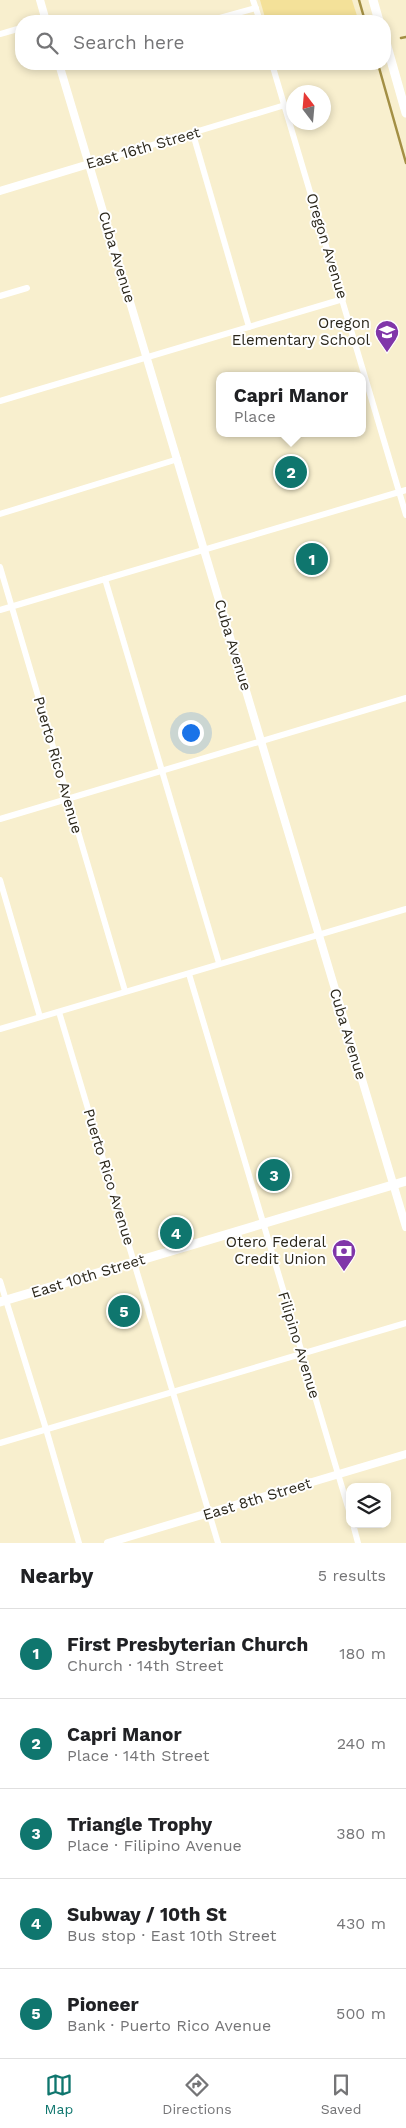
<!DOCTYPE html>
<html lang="en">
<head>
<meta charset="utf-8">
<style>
	body { margin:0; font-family:"Work Sans",sans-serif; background:#f6f6f6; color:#202124 }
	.controls { position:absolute; right:15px; bottom:15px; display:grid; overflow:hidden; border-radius:10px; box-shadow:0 2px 8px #0003 }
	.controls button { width:45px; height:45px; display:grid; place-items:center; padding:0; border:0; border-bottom:1px solid #e0e0e0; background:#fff; color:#202124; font:25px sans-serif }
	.compass { position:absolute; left:286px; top:85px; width:45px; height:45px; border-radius:50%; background:#fff; box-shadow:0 2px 8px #0003; rotate:344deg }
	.you { position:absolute; left:190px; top:732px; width:18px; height:18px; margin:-12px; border:4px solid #fff; border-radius:50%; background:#1a73e8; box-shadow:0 0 0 8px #1a73e833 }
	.badge { display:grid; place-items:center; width:32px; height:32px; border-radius:50%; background:#0f766e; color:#fff; font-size:16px; font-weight:700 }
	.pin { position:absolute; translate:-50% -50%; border:2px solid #fff; box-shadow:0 1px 5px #0006 }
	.popup { position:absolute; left:216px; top:372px; width:150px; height:65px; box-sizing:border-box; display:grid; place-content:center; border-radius:10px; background:#fff; filter:drop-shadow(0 1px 4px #0005); font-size:16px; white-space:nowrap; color:#757577 }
	.popup b { font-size:19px; color:#202124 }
	.popup::after { content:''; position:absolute; left:50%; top:100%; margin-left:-10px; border:10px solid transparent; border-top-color:#fff }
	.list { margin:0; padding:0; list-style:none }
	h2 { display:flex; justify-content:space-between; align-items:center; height:65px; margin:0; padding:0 20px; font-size:21px }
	h2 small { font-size:16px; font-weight:400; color:#757577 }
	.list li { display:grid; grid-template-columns:32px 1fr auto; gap:15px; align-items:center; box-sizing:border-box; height:90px; padding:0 20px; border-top:1px solid #e0e0e0 }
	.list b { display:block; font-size:19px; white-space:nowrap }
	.list p { margin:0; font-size:16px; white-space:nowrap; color:#757577 }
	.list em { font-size:16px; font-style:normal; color:#757577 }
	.icon { flex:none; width:28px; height:28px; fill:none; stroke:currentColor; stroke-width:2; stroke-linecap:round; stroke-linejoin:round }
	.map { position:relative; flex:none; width:406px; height:1543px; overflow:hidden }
	.search { position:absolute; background:#fff; box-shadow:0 2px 8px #0003; left:15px; right:15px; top:15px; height:55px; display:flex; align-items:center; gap:12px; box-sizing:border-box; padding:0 18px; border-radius:20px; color:#757577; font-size:19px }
	.sheet { height:515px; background:#fff }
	nav { display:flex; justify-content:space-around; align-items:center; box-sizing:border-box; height:70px; border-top:1px solid #e0e0e0; background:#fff; font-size:14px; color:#757577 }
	nav a { display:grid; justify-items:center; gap:2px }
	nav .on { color:#0f766e }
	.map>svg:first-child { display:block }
</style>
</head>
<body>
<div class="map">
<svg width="406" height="1543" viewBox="0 0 406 1543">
	<rect width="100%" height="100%" fill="#f8efce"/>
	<!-- green -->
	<path fill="#f4e199" d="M 260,0 L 352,0 L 358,19 L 351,21 L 266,21 Z"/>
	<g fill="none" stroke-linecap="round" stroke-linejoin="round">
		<!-- stream -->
		<g stroke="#a38f44" stroke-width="2.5">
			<path d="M 359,0 L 365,21"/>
			<path d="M 401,38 L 406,37"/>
			<path d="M 378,64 L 406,163"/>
		</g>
		<!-- minor -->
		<g stroke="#fff" stroke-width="6">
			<path d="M 253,0 L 260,21"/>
			<path d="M 209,21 L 256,8"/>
			<path d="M 0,34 L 21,28"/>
			<path d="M 272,64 L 406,515"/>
			<path d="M 193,134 L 249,327"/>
			<path d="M 89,164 L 285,105"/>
			<path d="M 0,296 L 27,288"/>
			<path d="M 0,401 L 343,299"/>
			<path d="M 0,514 L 178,459"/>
			<path d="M 0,567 L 125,991"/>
			<path d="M 105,579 L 219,963"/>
			<path d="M 0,610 L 406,490"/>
			<path d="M 0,819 L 406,698"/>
			<path d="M 0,880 L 40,1017"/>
			<path d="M 189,974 L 350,1514"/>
			<path d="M 59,1012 L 218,1543"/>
			<path d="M 0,1029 L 406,909"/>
			<path d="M 0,1281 L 46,1429 L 79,1543"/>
			<path d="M 0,1443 L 406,1323"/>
			<path d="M 353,1524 L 358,1543"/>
		</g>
		<!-- tertiary -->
		<g stroke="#fff" stroke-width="8">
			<path d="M 40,0 L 46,21"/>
			<path d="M 59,64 L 406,1227"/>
			<path d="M 0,191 L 89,164"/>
			<path d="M 108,1543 L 406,1454"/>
		</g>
		<!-- secondary -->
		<g stroke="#fff" stroke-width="9">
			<path d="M 373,0 L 379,21"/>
			<path d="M 385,39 L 406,113"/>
			<path d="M 0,1302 L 406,1181"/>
		</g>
	</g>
	<!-- icons -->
	<defs>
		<g id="school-pin" transform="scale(1.25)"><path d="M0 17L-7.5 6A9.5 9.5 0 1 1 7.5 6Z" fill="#8036a9" stroke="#fff"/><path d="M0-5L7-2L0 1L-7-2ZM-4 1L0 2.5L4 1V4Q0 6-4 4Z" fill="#fff"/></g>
		<g id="bank-pin" transform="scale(1.25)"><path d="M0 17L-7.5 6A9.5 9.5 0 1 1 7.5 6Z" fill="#8036a9" stroke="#fff"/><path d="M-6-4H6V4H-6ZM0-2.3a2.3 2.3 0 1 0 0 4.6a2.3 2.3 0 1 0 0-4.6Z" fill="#fff"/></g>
	</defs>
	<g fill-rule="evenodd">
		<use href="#school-pin" x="387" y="332"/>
		<use href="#bank-pin" x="344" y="1251"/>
	</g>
	<g text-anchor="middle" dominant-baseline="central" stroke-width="4" stroke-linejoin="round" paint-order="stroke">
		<!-- street labels -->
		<g font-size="15" fill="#2b271b" stroke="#fff">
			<text transform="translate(143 148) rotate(-16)">East 16th Street</text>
			<text transform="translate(327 246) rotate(73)">Oregon Avenue</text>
			<text transform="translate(117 257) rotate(73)">Cuba Avenue</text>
			<text transform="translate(233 645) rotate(73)">Cuba Avenue</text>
			<text transform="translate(58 765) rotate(74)">Puerto Rico Avenue</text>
			<text transform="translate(348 1034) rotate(73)">Cuba Avenue</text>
			<text transform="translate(109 1177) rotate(73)">Puerto Rico Avenue</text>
			<text transform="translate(88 1276) rotate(-17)">East 10th Street</text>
			<text transform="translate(299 1345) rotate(73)">Filipino Avenue</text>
			<text transform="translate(257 1499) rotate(-17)">East 8th Street</text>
		</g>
		<!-- poi labels -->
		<g font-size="15" fill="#2b271b" stroke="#fff" text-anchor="end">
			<text x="370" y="323">Oregon<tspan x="370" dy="17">Elementary School</tspan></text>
			<text x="326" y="1242">Otero Federal<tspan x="326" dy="17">Credit Union</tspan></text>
		</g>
	</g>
</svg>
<div class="controls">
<button><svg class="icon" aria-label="layers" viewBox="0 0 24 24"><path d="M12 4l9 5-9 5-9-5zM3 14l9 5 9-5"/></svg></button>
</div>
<svg class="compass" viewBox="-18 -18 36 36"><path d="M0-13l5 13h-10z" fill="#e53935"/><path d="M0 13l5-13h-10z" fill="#757577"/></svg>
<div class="you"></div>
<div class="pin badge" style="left:312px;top:559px">1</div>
<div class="pin badge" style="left:291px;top:472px">2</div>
<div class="popup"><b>Capri Manor</b>Place</div>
<div class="pin badge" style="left:274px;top:1175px">3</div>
<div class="pin badge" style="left:176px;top:1233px">4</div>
<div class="pin badge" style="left:124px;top:1311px">5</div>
<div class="search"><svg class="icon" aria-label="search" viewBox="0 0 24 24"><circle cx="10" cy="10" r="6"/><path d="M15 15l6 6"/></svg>Search here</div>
</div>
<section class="sheet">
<h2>Nearby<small>5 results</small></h2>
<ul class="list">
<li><span class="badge">1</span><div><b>First Presbyterian Church</b><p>Church · 14th Street</p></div><em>180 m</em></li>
<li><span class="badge">2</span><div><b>Capri Manor</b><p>Place · 14th Street</p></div><em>240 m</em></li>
<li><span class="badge">3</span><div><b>Triangle Trophy</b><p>Place · Filipino Avenue</p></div><em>380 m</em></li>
<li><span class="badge">4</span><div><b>Subway / 10th St</b><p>Bus stop · East 10th Street</p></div><em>430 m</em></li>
<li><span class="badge">5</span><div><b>Pioneer</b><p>Bank · Puerto Rico Avenue</p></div><em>500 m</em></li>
</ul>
</section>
<nav>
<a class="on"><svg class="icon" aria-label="map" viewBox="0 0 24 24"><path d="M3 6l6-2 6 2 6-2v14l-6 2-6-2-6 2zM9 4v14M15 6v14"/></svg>Map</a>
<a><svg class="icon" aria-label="directions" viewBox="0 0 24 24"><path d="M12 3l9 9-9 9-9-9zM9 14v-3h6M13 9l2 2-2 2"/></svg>Directions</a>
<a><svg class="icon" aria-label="saved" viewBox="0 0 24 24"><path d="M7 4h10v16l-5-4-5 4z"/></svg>Saved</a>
</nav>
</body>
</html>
